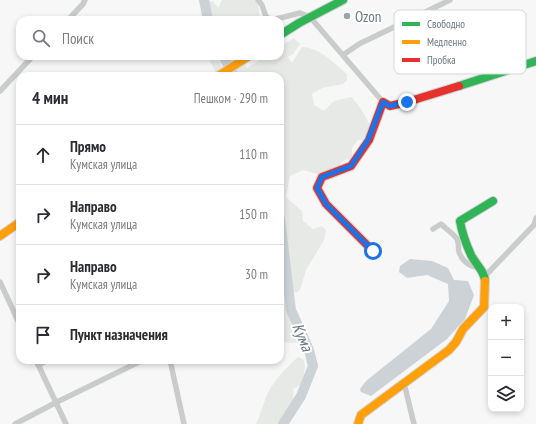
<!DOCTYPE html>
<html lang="ru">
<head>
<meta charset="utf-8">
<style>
	body { margin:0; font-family:"PT Sans Narrow",sans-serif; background:#f7f7f7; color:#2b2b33 }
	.controls { position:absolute; right:12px; bottom:12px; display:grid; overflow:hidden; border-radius:8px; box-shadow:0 2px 6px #0003 }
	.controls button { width:36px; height:36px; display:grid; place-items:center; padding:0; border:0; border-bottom:1px solid #e1e1e2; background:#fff; color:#2b2b33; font:20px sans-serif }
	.stop { position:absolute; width:12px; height:12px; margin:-9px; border:3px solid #1a73e8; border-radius:50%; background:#fff }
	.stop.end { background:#1a73e8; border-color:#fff; box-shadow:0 1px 4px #0008 }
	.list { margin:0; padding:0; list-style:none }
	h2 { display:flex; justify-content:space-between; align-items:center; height:52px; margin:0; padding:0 16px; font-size:17px }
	h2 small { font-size:13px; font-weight:400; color:#7c7c81 }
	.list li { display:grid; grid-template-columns:26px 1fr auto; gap:12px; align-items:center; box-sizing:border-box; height:60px; padding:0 16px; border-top:1px solid #e1e1e2 }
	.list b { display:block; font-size:15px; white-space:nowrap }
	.list p { margin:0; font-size:13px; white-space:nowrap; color:#7c7c81 }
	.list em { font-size:13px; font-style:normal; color:#7c7c81 }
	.icon { flex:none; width:22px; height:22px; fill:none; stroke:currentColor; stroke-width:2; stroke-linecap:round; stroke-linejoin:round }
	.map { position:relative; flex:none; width:536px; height:424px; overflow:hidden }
	.search { position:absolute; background:#fff; box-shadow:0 2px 6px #0003; left:16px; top:16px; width:268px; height:44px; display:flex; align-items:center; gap:10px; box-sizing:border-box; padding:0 14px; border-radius:12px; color:#7c7c81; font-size:15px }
	.panel { position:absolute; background:#fff; box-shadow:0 2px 6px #0003; left:16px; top:72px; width:268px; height:292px; border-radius:12px }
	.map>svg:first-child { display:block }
</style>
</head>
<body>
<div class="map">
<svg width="536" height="424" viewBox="0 0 536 424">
	<rect width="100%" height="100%" fill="#f7f7f7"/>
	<!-- green -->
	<g fill="#e6e9e5">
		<path d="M 222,0 L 254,0 L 258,4 L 260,20 L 211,20 L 207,8 L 208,2 L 213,1 L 218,8 Z"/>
		<path d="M 294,38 L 300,44 L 293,54 L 288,57 L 292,63 L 302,47 C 321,48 333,63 347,74 L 347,80 L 343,84 L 322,88 L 312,94 L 314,105 L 324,111 L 334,101 L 351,97 C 360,105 366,117 371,128 L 365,140 L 358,140 L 352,148 L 352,157 L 341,162 L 339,167 L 320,175 L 303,170 L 290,176 L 286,197 L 302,211 L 303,221 L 313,229 L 322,226 L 326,230 L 324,240 L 306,270 L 300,290 L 296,293 L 293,290 L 283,217 L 280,205 L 280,76 L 238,76 L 227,56 L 239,56 L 247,68 L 266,56 L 280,56 L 280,47 Z"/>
		<path d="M 207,56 L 216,56 L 227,76 L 218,76 Z"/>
		<path d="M 280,271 L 287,312 L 298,343 L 289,343 L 280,341 L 280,320 L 281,320 L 282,314 L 280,310 Z"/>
		<path d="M 298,357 L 304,360 L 305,368 L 302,384 L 293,389 C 296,402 285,413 278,424 L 256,424 C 260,416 262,408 265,400 C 271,382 285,370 298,357 Z"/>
	</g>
	<!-- water -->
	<path fill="#ccd2d5" d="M 410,259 L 432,261 L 448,268 L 454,280 L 468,281 L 474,295 L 465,319 L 447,339 L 371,396 L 361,392 L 360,389 L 366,381 L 431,329 L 449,301 L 448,284 L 427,275 L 407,278 L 399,272 L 400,266 Z"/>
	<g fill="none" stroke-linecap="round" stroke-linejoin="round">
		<!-- river -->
		<g stroke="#ccd2d5" stroke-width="10">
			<path d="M 204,0 L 208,20"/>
			<path d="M 223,56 L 234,76"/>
			<path d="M 280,219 L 291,310 L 309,350 L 313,366 L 301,396 L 283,424"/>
		</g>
		<!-- fast casing -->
		<g stroke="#d3d4d5" stroke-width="10">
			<g id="fast">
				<path d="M 280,35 L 299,23 L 343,0"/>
				<path d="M 459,86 L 536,61"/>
				<path d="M 485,281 C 485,272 475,263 471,255 C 466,244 462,233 460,221 L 493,201"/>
			</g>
		</g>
		<!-- slow casing -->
		<g stroke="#d3d4d5" stroke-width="10">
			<g id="slow">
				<path d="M 218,76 L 249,56"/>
				<path d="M 0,236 L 20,222"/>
				<path d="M 358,424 L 361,415 L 449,350 L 456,342 L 463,329 L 484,307 L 485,281"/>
			</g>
		</g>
		<!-- jam casing -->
		<g stroke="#d3d4d5" stroke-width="10">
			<path id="jam" d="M 373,251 L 326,204 L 317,188 L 322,177 L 351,166 L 369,140 L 383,102 L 390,106 L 407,102 L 459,86"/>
		</g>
		<!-- street -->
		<g stroke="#cacccc" stroke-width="5.5">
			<path d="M 258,0 L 262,5 L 266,17 L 272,20"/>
			<path d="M 68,20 L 83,4 L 85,0"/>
			<path d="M 272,20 L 300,13 L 310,17 L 383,102"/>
			<path d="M 343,55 L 359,44 L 450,0"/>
			<path d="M 0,91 L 33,56"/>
			<path d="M 433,229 L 441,224 C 446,229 453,233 457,239 C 459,243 458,248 459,252 C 462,261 469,266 478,268"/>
			<path d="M 485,276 L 534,225 L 536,218"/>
			<path d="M 0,282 L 20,325"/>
			<path d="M 36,360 L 66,424"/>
			<path d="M 170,360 L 184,424"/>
			<path d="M 38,365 L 48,360"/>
			<path d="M 404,383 L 414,424"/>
			<path d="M 15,424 L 57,402 L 143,360"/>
		</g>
		<!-- fast -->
		<use href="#fast" stroke="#30b455" stroke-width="8"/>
		<!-- slow -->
		<use href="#slow" stroke="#ff9f0a" stroke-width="8"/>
		<!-- jam -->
		<use href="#jam" stroke="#e5322d" stroke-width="8"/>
	</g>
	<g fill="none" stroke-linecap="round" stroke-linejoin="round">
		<!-- route -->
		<path stroke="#1a73e8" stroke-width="5" d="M 373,251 L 326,204 L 317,188 L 322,177 L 351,166 L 368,140 L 383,102 L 390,106 L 407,102"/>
	</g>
	<!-- markers -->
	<circle fill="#9ca4ac" stroke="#fff" stroke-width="1.5" cx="347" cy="16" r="4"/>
	<g text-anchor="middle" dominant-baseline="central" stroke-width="4" stroke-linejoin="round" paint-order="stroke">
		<!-- poi labels -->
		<g font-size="15" fill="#6b7884" stroke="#fff" text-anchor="start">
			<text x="355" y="16">Ozon</text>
		</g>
		<!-- water labels -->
		<g font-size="16" font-style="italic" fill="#67777f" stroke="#fff">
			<text transform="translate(303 337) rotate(68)">Кума</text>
		</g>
	</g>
	<!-- legend -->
	<rect x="394" y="10" width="132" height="64" rx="6" fill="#fff" stroke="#d3d6da" stroke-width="1"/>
	<rect x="402" y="22" width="18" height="4" fill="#30b455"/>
	<rect x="402" y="40" width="18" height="4" fill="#ff9f0a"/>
	<rect x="402" y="58" width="18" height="4" fill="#e5322d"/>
	<g font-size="11" fill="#6b7884">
		<text x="427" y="28">Свободно</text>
		<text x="427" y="46">Медленно</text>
		<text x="427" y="64">Пробка</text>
	</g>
</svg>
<div class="controls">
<button>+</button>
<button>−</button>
<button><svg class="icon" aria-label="layers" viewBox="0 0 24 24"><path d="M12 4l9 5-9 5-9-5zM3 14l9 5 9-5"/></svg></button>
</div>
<div class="stop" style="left:373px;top:251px"></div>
<div class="stop end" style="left:407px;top:102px"></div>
<div class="search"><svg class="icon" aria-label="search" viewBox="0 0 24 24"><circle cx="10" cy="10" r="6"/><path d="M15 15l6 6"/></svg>Поиск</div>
<section class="panel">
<h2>4 мин<small>Пешком · 290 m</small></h2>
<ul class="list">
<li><svg class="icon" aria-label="ahead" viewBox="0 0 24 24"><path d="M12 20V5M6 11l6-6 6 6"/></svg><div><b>Прямо</b><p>Кумская улица</p></div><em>110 m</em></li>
<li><svg class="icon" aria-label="right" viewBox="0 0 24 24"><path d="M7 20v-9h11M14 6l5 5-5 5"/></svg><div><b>Направо</b><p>Кумская улица</p></div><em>150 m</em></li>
<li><svg class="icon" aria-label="right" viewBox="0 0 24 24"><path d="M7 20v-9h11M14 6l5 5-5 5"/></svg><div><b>Направо</b><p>Кумская улица</p></div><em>30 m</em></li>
<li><svg class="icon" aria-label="arrive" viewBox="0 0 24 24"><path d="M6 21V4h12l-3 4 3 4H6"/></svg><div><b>Пункт назначения</b></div></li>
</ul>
</section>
</div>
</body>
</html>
